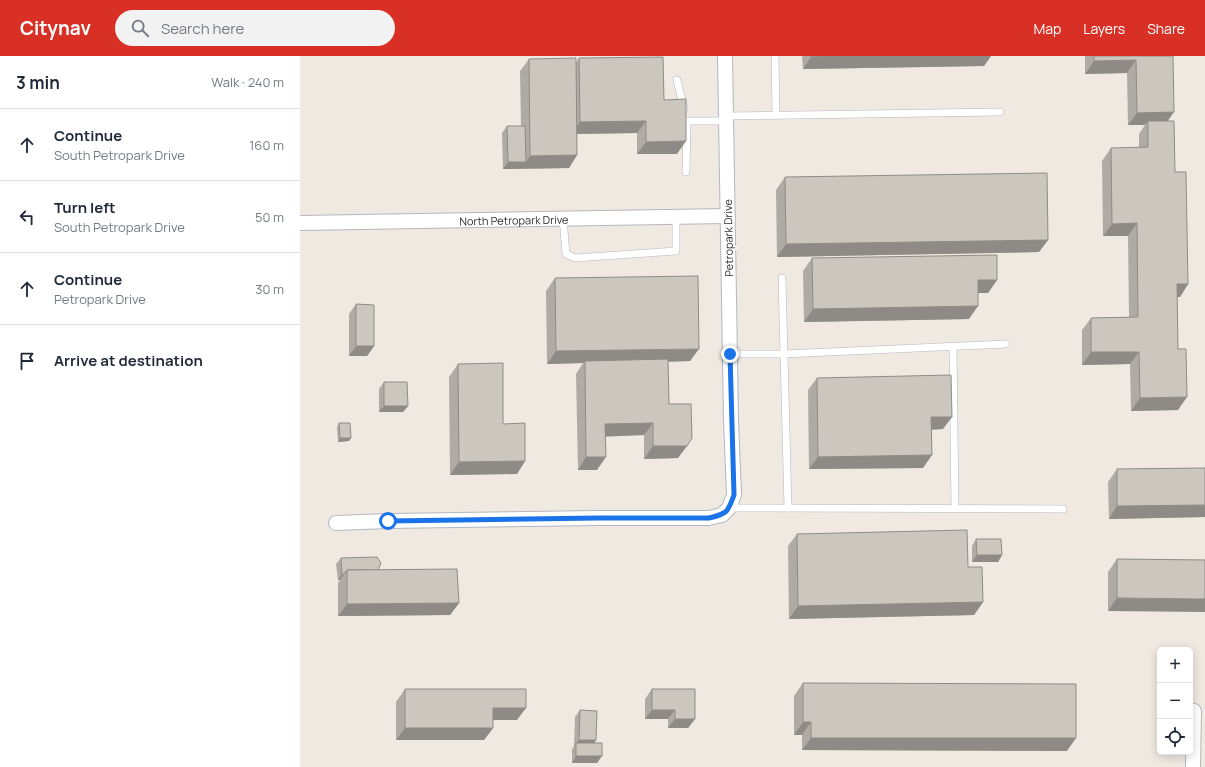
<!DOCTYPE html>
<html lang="en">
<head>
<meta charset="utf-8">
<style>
	body { margin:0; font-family:Manrope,sans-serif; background:#f2f2f3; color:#1f2937 }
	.controls { position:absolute; right:12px; bottom:12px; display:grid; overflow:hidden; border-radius:6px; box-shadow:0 2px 10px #0003 }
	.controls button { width:36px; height:36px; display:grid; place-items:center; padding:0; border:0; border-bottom:1px solid #e0e1e3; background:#fff; color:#1f2937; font:20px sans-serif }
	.stop { position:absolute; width:12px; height:12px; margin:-9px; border:3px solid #1a73e8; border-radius:50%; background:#fff }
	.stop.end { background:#1a73e8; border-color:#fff; box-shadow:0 1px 4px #0008 }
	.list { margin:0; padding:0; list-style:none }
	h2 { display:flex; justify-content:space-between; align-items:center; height:52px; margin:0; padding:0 16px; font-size:17px }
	h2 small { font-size:13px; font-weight:400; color:#747a83 }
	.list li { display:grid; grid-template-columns:26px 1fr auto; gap:12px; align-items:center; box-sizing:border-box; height:72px; padding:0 16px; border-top:1px solid #e0e1e3 }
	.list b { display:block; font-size:15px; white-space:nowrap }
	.list p { margin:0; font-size:13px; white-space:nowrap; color:#747a83 }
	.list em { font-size:13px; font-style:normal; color:#747a83 }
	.icon { flex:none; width:22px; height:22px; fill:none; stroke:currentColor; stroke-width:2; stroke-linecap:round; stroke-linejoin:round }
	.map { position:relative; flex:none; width:905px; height:711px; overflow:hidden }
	header { display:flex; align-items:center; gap:24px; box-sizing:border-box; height:56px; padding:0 20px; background:#d93025; color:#fff }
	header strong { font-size:19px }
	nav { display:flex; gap:22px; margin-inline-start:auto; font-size:14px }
	.search { width:280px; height:36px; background:#f2f2f3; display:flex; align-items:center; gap:10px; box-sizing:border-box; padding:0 14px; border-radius:22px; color:#747a83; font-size:15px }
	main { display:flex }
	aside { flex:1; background:#fff }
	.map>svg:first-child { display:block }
</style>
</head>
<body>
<header>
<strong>Citynav</strong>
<div class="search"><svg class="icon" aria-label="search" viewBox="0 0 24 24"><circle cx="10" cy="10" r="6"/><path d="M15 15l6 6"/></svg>Search here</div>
<nav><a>Map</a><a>Layers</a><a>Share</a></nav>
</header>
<main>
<aside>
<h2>3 min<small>Walk · 240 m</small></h2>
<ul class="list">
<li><svg class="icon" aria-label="ahead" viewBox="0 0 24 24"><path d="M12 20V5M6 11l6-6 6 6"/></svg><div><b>Continue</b><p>South Petropark Drive</p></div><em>160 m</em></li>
<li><svg class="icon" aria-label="left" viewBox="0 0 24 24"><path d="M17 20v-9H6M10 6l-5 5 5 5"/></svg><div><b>Turn left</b><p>South Petropark Drive</p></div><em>50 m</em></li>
<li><svg class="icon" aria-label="ahead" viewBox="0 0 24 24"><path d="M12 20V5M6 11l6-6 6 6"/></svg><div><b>Continue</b><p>Petropark Drive</p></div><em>30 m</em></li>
<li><svg class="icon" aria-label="arrive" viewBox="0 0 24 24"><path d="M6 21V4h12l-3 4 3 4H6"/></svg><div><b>Arrive at destination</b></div></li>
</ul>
</aside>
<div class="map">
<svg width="905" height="711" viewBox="0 0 905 711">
	<rect width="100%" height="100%" fill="#efe9e1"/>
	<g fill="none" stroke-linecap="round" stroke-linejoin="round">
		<!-- lane casing -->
		<g stroke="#b4b7c1" stroke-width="8">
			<g id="lane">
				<path d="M 475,0 L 476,59"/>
				<path d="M 377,24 L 384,53"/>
				<path d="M 426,60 L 700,56"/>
				<path d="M 386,116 L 387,65 L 426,65"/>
				<path d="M 263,162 L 266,198 L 275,202 L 376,195 L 376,161"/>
				<path d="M 482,222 L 488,452"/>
				<path d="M 653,290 L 655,453"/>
				<path d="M 430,298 L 484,298 L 706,288"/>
				<path d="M 429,452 L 763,453"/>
			</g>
		</g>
		<!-- street casing -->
		<g stroke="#b4b7c1" stroke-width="16">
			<g id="street">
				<path id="s1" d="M 0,167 L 428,160"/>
				<path d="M 36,467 L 88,465 L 298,462 L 409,462 L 422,459 L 429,452 L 434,439 L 431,364 L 425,0"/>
				<path d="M 893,711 L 894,655"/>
			</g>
		</g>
		<!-- lane -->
		<use href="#lane" stroke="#fff" stroke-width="7"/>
		<!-- street -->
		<use href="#street" stroke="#fff" stroke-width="14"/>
	</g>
	<!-- wall -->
	<g fill="#afaba4">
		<path d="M 502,0 L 691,0 L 684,10 L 503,13 Z"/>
		<path d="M 785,0 L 873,0 L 868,65 L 875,116 L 888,228 L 880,241 L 877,241 L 878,354 L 831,355 L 830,308 L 782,309 L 782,274 L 791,262 L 829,261 L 828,180 L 803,180 L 802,105 L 811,92 L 839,92 L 839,78 L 845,69 L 828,69 L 827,17 L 785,18 Z"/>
		<path d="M 279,2 L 364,44 L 377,98 L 337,98 L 337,77 L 277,78 L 277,99 L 269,112 L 203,113 L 202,77 L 207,70 L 221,70 L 220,15 L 229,3 L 276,7 Z"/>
		<path d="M 485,121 L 748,184 L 739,196 L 477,201 L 476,134 Z"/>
		<path d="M 512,202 L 697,224 L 688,237 L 678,237 L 669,263 L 504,266 L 503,215 Z"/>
		<path d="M 255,222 L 390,305 L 368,306 L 369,348 L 378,402 L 344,403 L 344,379 L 306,380 L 297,414 L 278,414 L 276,318 L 283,307 L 247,308 L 246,235 Z"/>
		<path d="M 56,248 L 74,290 L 67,300 L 49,300 L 49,258 Z"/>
		<path d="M 158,308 L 203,368 L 225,405 L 217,418 L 150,419 L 149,321 Z"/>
		<path d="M 517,322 L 643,373 L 631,374 L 623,412 L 509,413 L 508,334 Z"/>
		<path d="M 84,326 L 108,350 L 103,356 L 79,356 L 79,333 Z"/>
		<path d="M 39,367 L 51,382 L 49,385 L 38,386 L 37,371 Z"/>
		<path d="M 905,412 L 905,461 L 809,463 L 808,426 L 817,413 Z"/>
		<path d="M 497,478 L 668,511 L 683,546 L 674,559 L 489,563 L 488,490 Z"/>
		<path d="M 676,483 L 702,499 L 698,506 L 672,506 L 672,490 Z"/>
		<path d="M 41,502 L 78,514 L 159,547 L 150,559 L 38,560 L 38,527 L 40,524 L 38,524 L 36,508 Z"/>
		<path d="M 817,503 L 905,504 L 808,555 L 808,516 Z"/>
		<path d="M 503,627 L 767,695 L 502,694 L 502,679 L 494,679 L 494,640 Z"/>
		<path d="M 105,633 L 217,664 L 193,664 L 193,672 L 184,684 L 96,684 L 96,646 Z"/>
		<path d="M 352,633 L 395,663 L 388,672 L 368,672 L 368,663 L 345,663 L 345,643 Z"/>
		<path d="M 280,654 L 296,684 L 294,687 L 297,707 L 272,707 L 272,693 L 274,690 L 275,661 Z"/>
	</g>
	<!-- shaded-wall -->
	<g fill="#8e8b86">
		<path d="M 550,0 L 691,0 L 684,10 L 503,13 L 511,1 Z"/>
		<path d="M 836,4 L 827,17 L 785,18 L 794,5 Z"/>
		<path d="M 874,56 L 865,69 L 848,65 L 845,69 L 828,69 L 837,57 Z"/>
		<path d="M 346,65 L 337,77 L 271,78 L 280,66 Z"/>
		<path d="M 386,85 L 377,98 L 337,98 L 346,86 Z"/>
		<path d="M 277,99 L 269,112 L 203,113 L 208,106 L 226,106 L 230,100 Z"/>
		<path d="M 837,167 L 828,180 L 803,180 L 812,168 Z"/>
		<path d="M 748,184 L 739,196 L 477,201 L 486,188 Z"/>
		<path d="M 678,224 L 697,224 L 688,237 L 669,237 Z"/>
		<path d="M 877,228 L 888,228 L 880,241 L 868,241 Z"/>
		<path d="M 678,250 L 669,263 L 504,266 L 513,253 Z"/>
		<path d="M 56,290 L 74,290 L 67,300 L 49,300 Z"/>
		<path d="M 399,293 L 390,305 L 285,307 L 285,305 L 283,307 L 247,308 L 256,295 Z"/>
		<path d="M 791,296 L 839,296 L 830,308 L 782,309 Z"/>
		<path d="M 887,341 L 878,354 L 831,355 L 840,342 Z"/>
		<path d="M 84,350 L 108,350 L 103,356 L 79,356 Z"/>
		<path d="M 631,361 L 652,361 L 643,373 L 622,374 Z"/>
		<path d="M 353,367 L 344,379 L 297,381 L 305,368 Z"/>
		<path d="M 40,382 L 51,382 L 49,385 L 38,386 Z"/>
		<path d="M 353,390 L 387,390 L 378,402 L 344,403 Z"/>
		<path d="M 632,399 L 623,412 L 509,413 L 518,401 Z"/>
		<path d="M 286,401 L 306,401 L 297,414 L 278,414 Z"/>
		<path d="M 225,405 L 217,418 L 150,419 L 159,406 Z"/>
		<path d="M 905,449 L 905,461 L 809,463 L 817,450 Z"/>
		<path d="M 677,499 L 702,499 L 698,506 L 672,506 Z"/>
		<path d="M 42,518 L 44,518 L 40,524 L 38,524 Z"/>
		<path d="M 817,542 L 905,543 L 905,556 L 808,555 Z"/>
		<path d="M 683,546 L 674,559 L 489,563 L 498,550 Z"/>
		<path d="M 159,547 L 150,559 L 38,560 L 47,548 Z"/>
		<path d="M 193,652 L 226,652 L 217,664 L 184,664 Z"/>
		<path d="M 352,654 L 375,654 L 368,663 L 345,663 Z"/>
		<path d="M 375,663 L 395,663 L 388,672 L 368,672 Z"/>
		<path d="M 503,666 L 511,666 L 502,679 L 494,679 Z"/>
		<path d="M 105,672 L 193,672 L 184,684 L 96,684 Z"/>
		<path d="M 511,682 L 776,682 L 767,695 L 502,694 Z"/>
		<path d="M 279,684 L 296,684 L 292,691 L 276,687 L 274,690 Z"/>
		<path d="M 276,700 L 302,700 L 297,707 L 272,707 Z"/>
	</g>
	<!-- building -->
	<g fill="#cbc7bf" stroke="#8e8b86">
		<path d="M 511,0 L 550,0 L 511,1 Z"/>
		<path d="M 794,0 L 873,0 L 874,56 L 837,57 L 836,4 L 794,5 Z"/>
		<path d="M 363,1 L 364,44 L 386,43 L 386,85 L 346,86 L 346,65 L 280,66 L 279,2 Z"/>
		<path d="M 276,2 L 277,99 L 230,100 L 229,3 Z"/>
		<path d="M 848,65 L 874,65 L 875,116 L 886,116 L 888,228 L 877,228 L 878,293 L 886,293 L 887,341 L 840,342 L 839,296 L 791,296 L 791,262 L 838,261 L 837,167 L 812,168 L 811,92 L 848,91 Z"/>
		<path d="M 207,70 L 225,70 L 226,106 L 208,106 Z"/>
		<path d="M 747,117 L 748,184 L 486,188 L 485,121 Z"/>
		<path d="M 697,199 L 697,224 L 678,224 L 678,250 L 513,253 L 512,202 Z"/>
		<path d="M 398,220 L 399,293 L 256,295 L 255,222 Z"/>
		<path d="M 56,248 L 74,249 L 74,290 L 56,290 Z"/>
		<path d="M 368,303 L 369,348 L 391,348 L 392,382 L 387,390 L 353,390 L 353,367 L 305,368 L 306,401 L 286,401 L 285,305 Z"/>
		<path d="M 203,307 L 203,368 L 225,367 L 225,405 L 159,406 L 158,308 Z"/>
		<path d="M 651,319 L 652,361 L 631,361 L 632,399 L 518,401 L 517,322 Z"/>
		<path d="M 84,326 L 107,326 L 108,350 L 84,350 Z"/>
		<path d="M 39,367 L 50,367 L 51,382 L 40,382 Z"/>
		<path d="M 905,412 L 905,449 L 817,450 L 817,413 Z"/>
		<path d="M 667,474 L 668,511 L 682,511 L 683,546 L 498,550 L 497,478 Z"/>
		<path d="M 676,483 L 701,483 L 702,499 L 677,499 Z"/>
		<path d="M 77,501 L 81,507 L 78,514 L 47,514 L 44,518 L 42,518 L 41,502 Z"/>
		<path d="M 817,503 L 905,504 L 905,543 L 817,542 Z"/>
		<path d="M 157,513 L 159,547 L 47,548 L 47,514 Z"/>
		<path d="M 503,627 L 776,628 L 776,682 L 511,682 L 511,666 L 503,666 Z"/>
		<path d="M 105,633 L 226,633 L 226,652 L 193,652 L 193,672 L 105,672 Z"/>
		<path d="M 352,633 L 395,633 L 395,663 L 375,663 L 375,654 L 352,654 Z"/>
		<path d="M 280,654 L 297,655 L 296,684 L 279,684 Z"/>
		<rect x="276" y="687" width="26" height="13"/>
	</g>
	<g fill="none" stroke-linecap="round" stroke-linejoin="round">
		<!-- route -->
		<path stroke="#1a73e8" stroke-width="5" d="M 88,465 L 298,462 L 409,462 C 427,458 428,456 434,439 L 430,298"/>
	</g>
	<g text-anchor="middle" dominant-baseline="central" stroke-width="3.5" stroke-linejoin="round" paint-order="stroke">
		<!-- street labels -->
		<g font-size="11" fill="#2e2e2e" stroke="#fff">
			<text stroke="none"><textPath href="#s1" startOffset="214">North Petropark Drive</textPath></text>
			<text transform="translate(428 182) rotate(-91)">Petropark Drive</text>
		</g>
	</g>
</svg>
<div class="controls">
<button>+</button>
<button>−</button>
<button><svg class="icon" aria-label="locate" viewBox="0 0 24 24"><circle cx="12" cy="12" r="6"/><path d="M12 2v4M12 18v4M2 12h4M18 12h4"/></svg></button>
</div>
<div class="stop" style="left:88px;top:465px"></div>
<div class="stop end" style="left:430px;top:298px"></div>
</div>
</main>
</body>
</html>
